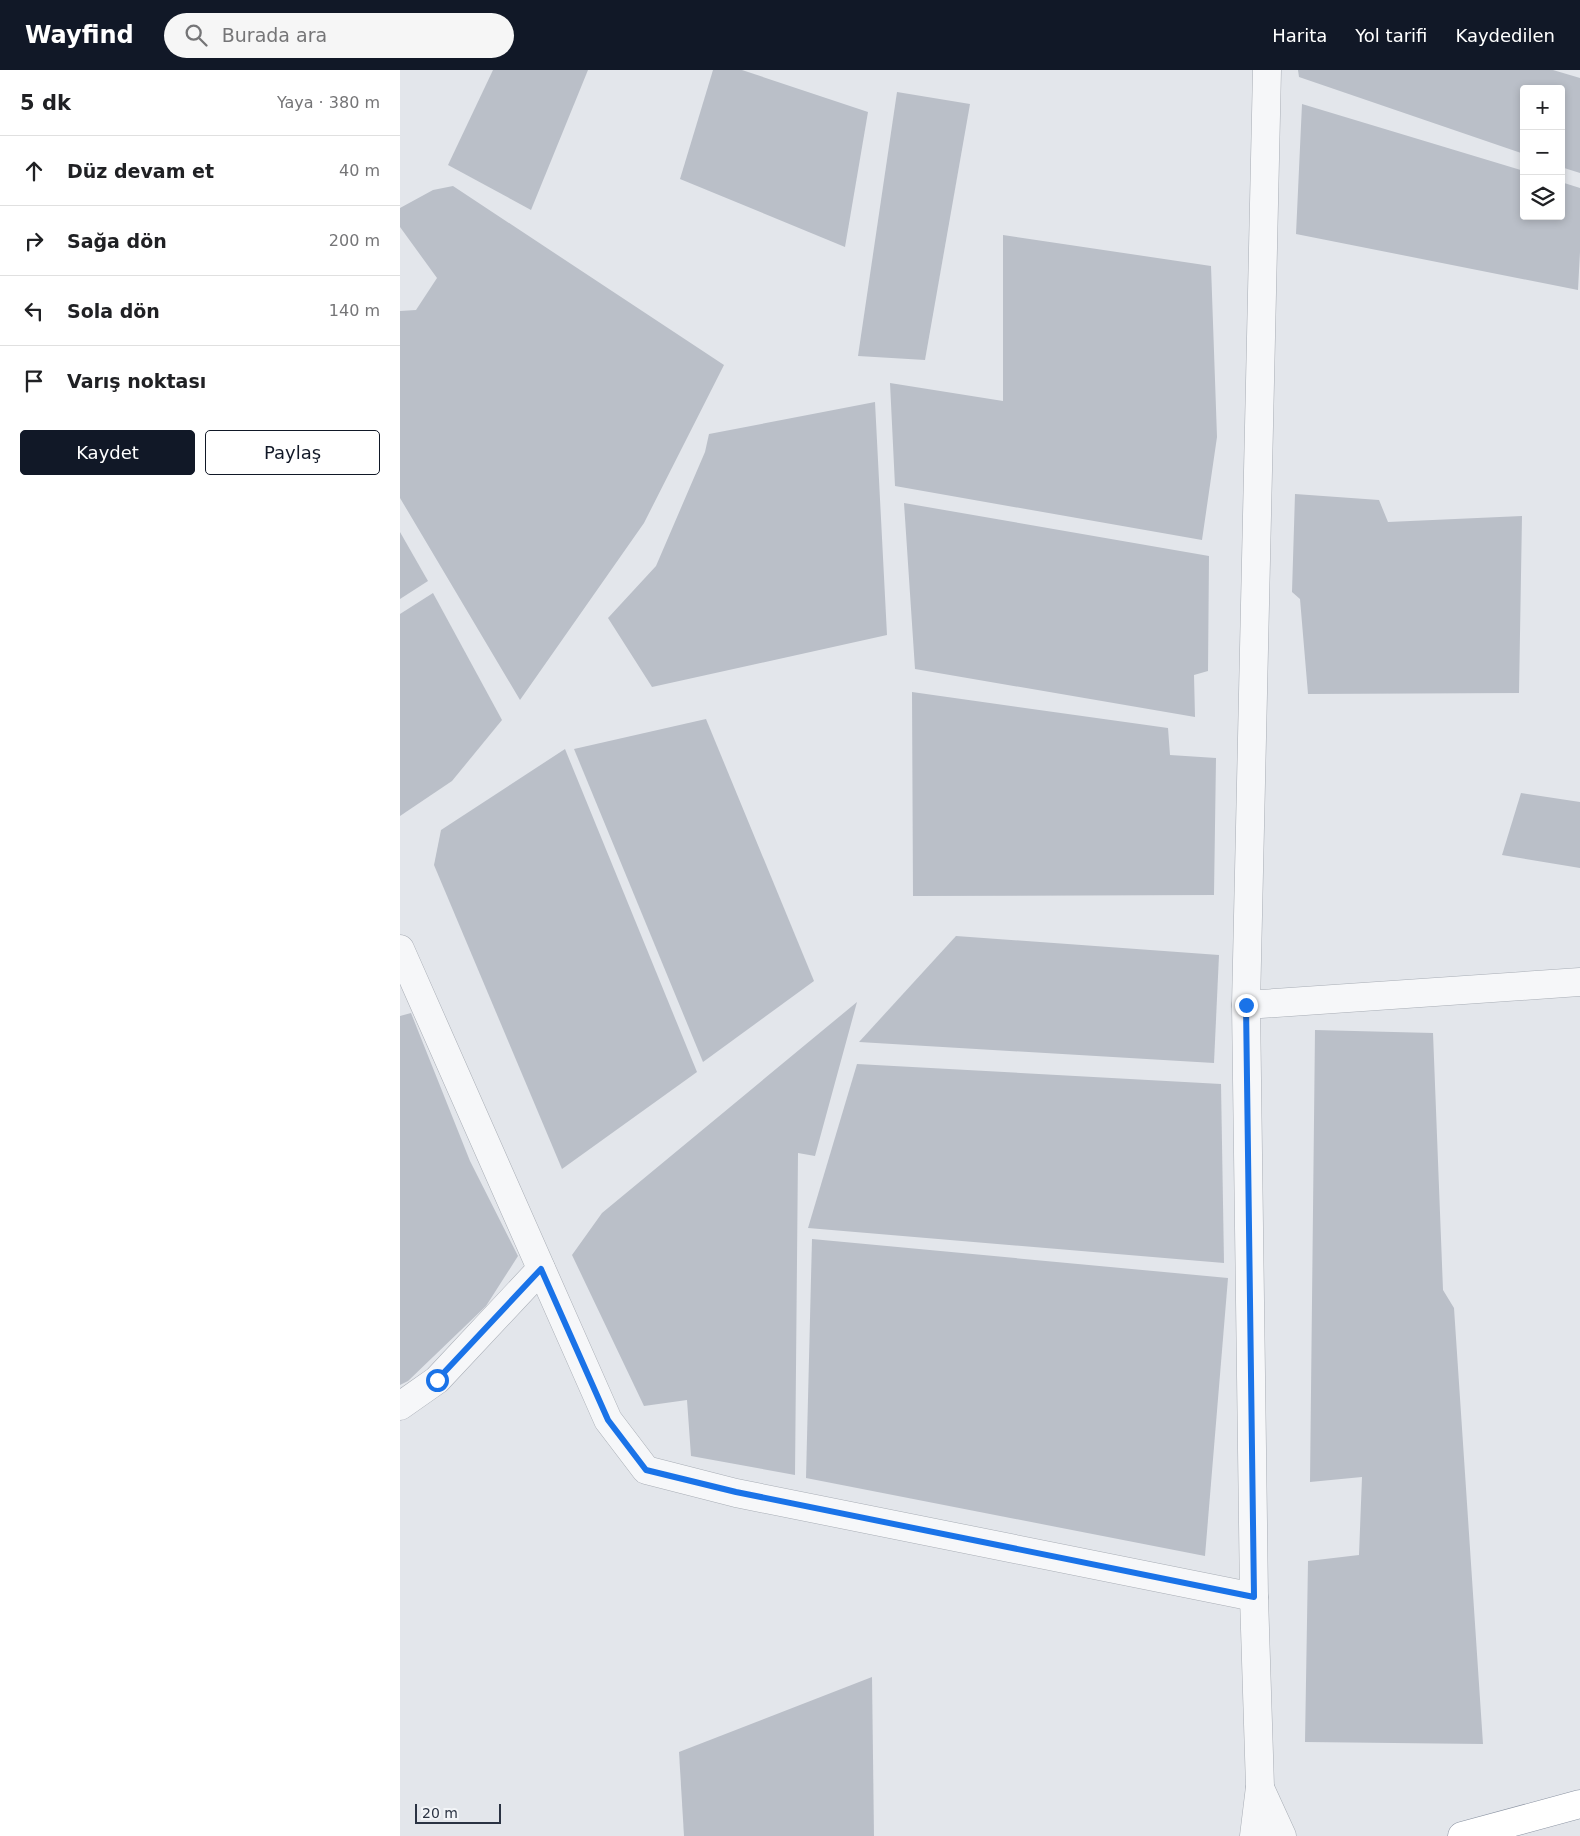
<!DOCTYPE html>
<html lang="tr">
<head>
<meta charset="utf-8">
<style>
	body { margin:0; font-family:"DejaVu Sans",sans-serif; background:#f6f6f6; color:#202124 }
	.controls { position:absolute; right:15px; top:15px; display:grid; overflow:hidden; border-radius:5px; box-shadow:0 2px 8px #0003 }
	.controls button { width:45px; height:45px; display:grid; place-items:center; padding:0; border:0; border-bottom:1px solid #e0e0e0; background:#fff; color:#202124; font:25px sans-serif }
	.scale { position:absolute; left:15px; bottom:12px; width:86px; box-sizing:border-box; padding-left:5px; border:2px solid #2b3343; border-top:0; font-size:14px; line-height:18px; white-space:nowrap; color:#2b3343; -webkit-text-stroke:4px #f3f5f8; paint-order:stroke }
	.stop { position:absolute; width:15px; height:15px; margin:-11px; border:4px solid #1a73e8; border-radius:50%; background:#fff }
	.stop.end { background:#1a73e8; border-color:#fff; box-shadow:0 1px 5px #0008 }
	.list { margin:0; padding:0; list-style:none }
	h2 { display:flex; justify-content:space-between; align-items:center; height:65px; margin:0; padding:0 20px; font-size:21px }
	h2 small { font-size:16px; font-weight:400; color:#757577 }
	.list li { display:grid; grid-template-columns:32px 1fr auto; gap:15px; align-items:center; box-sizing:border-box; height:70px; padding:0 20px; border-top:1px solid #e0e0e0 }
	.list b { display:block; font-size:19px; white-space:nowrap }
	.list em { font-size:16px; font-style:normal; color:#757577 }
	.actions { display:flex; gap:10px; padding:15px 20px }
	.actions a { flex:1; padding:11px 0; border:1px solid #111827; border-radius:5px; text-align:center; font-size:18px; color:#111827 }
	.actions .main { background:#111827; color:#fff }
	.icon { flex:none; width:28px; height:28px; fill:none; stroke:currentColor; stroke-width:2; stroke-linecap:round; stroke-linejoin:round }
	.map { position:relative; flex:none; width:1180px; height:1766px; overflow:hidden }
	header { display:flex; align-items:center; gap:30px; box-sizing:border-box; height:70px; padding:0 25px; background:#111827; color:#fff }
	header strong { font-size:24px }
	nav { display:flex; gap:28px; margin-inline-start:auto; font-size:18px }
	.search { width:350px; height:45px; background:#f6f6f6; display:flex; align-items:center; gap:12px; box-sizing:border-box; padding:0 18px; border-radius:28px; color:#757577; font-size:19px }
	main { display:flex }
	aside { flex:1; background:#fff }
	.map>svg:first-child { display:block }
</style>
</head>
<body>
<header>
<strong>Wayfind</strong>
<div class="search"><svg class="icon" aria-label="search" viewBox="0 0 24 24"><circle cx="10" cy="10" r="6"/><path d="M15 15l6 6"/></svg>Burada ara</div>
<nav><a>Harita</a><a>Yol tarifi</a><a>Kaydedilen</a></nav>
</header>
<main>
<aside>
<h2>5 dk<small>Yaya · 380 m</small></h2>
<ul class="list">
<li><svg class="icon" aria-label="ahead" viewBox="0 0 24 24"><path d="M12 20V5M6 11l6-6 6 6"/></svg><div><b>Düz devam et</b></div><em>40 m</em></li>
<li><svg class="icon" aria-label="right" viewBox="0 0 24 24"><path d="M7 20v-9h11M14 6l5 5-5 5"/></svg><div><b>Sağa dön</b></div><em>200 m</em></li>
<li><svg class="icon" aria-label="left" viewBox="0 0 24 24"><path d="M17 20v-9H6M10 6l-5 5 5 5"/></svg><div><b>Sola dön</b></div><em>140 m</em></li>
<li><svg class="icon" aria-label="arrive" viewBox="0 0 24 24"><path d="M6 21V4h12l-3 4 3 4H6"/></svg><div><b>Varış noktası</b></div></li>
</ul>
<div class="actions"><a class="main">Kaydet</a><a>Paylaş</a></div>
</aside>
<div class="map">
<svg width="1180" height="1766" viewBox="0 0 1180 1766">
	<rect width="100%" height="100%" fill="#e3e6eb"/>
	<!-- building -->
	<g fill="#babfc8">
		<path d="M 93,0 L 188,0 L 131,140 L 48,95 Z"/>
		<path d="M 313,0 L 342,0 L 468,42 L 445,177 L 280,109 Z"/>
		<path d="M 898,0 L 1153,0 L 1180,8 L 1180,103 L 1161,97 L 1161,19 L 1124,19 L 1124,84 L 899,7 Z"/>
		<path d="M 497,22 L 570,34 L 525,290 L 458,286 Z"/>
		<path d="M 902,34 L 1124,101 L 1124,146 L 1161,146 L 1161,112 L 1180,118 L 1180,182 L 1178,220 L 896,164 Z"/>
		<path d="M 53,116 L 324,295 L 244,453 L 120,630 L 0,428 L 0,241 L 16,240 L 37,208 L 0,157 L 0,138 L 33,120 Z"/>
		<path d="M 603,165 L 811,196 L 817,367 L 802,470 L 495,416 L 490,313 L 603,331 Z"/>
		<path d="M 475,332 L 487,565 L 252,617 L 208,548 L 256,496 L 305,382 L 309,364 Z"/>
		<path d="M 895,424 L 979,430 L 988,452 L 1122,446 L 1119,623 L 908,624 L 900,529 L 892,522 Z"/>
		<path d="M 504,433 L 809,486 L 808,601 L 794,605 L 795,647 L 515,599 Z"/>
		<path d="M 0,462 L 28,511 L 0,529 Z"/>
		<path d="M 33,523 L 102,650 L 52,711 L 0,746 L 0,544 Z"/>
		<path d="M 512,622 L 768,658 L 770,685 L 816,688 L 814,825 L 513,826 Z"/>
		<path d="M 306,649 L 414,911 L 303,992 L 174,679 Z"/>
		<path d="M 165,679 L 297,1002 L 162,1099 L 34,795 L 41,760 Z"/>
		<path d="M 1121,723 L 1180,732 L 1180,798 L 1102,785 Z"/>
		<path d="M 556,866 L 819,885 L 814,993 L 459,972 Z"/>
		<path d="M 457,932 L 415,1086 L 398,1083 L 395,1405 L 291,1386 L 287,1330 L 244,1336 L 172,1185 L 202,1143 Z"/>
		<path d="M 11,943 L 70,1091 L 118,1186 L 86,1236 L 8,1311 L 0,1315 L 0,946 Z"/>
		<path d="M 915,960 L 1033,963 L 1043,1220 L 1054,1238 L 1083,1674 L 905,1672 L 908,1491 L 959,1485 L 962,1407 L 910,1412 Z"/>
		<path d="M 457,994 L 821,1014 L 824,1193 L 408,1158 Z"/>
		<path d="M 412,1169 L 828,1208 L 805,1486 L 406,1408 Z"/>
		<path d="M 472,1607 L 474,1766 L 284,1766 L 279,1682 Z"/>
	</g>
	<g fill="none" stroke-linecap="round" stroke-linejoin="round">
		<!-- minor casing -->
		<g stroke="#a8adb5" stroke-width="29">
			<g id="minor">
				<path d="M 0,879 L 208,1350 L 246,1400 L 336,1423 L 854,1527"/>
				<path d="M 846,935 L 1180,912"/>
				<path d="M 0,1336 L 37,1310 L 141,1199"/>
			</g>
		</g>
		<!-- tertiary casing -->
		<g stroke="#a8adb5" stroke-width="29">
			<g id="tertiary">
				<path d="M 860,1718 L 882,1766"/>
				<path d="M 854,1766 L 860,1717 L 854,1527 L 846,935 L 867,0"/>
			</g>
		</g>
		<!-- trunk casing -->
		<g stroke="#8b93a2" stroke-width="29">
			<path id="trunk" d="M 1062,1766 L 1180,1734"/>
		</g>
		<!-- minor -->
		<use href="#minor" stroke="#f6f7f9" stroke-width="28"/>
		<!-- tertiary -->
		<use href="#tertiary" stroke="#f6f7f9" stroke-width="28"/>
		<!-- trunk -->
		<use href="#trunk" stroke="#fff" stroke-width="28"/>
	</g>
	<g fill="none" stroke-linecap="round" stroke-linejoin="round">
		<!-- route -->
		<path stroke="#1a73e8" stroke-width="6" d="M 37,1310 L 141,1199 L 208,1350 L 246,1400 L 336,1422 L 854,1527 L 846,935"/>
	</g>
</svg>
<div class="controls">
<button>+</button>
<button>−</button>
<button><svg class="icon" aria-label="layers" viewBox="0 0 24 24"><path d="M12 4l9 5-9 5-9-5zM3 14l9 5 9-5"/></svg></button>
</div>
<div class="scale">20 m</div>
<div class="stop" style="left:37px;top:1310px"></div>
<div class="stop end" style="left:846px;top:935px"></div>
</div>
</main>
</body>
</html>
